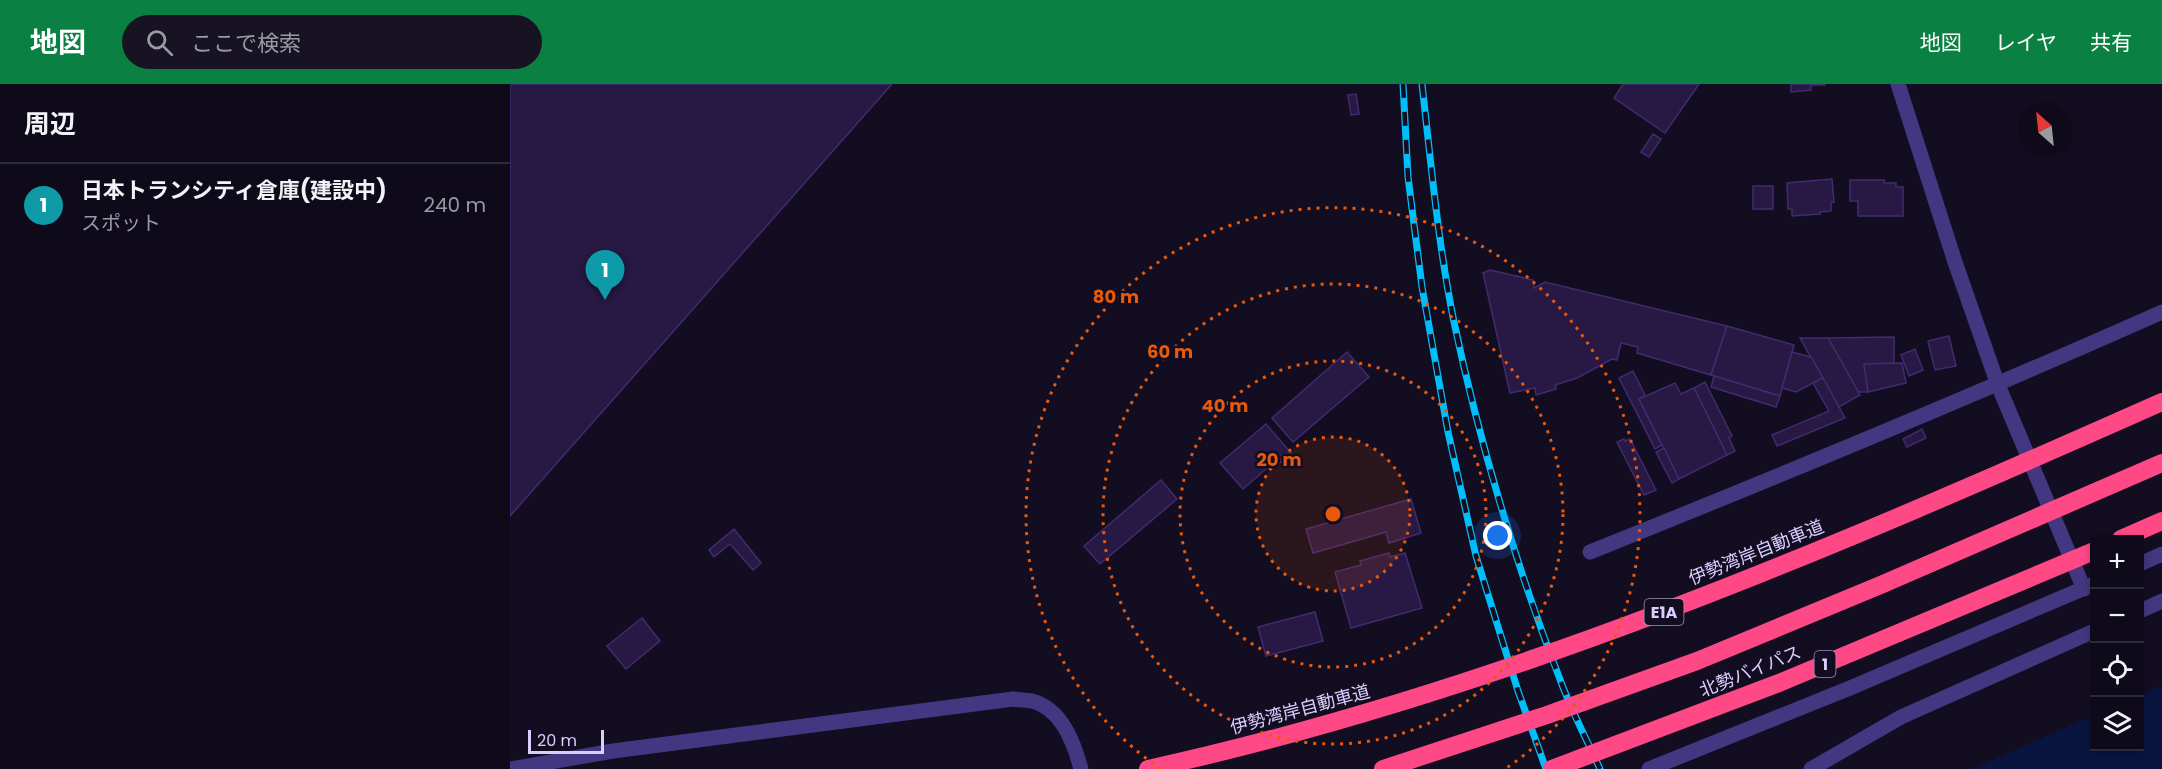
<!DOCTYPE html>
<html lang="ja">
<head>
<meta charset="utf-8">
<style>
	body { margin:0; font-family:Poppins,"Noto Sans JP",sans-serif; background:#171323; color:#f1f3f6 }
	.controls { position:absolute; right:18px; bottom:18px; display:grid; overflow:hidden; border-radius:0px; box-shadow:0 3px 9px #0003 }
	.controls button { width:54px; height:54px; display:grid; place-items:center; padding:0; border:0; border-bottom:2px solid #2e2b39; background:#0e0a1a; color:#f1f3f6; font:30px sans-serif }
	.compass { position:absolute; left:1508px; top:18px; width:54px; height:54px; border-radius:50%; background:#0e0a1a; box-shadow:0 3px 9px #0003; rotate:333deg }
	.scale { position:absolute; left:18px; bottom:15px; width:76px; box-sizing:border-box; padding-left:6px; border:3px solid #daceff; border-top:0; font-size:16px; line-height:21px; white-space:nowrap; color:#daceff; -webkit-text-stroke:4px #130d22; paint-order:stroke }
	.you { position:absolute; left:988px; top:452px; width:21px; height:21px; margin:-15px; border:4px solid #fff; border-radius:50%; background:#1a73e8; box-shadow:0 0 0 9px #1a73e833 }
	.badge { display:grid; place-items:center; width:39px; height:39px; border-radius:50%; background:#0b8043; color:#fff; font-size:20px; font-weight:700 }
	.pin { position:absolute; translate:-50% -50px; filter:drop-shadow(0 2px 3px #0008) }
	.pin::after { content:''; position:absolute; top:32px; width:21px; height:18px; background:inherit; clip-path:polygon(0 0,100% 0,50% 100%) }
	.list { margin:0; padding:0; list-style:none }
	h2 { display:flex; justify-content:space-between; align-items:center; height:78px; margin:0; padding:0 24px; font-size:26px }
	h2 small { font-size:20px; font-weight:400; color:#9b9aa2 }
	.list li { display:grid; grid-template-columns:39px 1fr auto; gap:18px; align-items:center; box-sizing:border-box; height:84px; padding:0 24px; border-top:2px solid #2e2b39 }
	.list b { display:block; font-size:22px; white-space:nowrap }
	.list p { margin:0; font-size:20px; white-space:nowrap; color:#9b9aa2 }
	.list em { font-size:20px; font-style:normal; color:#9b9aa2 }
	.icon { flex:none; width:33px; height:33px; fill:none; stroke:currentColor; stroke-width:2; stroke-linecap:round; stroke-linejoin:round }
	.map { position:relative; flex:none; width:1652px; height:685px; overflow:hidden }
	header { display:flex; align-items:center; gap:36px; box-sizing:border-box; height:84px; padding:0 30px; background:#0b8043; color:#fff }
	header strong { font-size:28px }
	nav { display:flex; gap:33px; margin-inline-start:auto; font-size:21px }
	.search { width:420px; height:54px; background:#171323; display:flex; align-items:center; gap:15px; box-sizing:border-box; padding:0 21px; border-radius:33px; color:#9b9aa2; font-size:22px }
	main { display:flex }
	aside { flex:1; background:#0e0a1a }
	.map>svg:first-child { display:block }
</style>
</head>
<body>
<header>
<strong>地図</strong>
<div class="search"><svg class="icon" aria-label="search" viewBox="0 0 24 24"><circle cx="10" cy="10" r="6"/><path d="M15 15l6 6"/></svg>ここで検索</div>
<nav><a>地図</a><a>レイヤ</a><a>共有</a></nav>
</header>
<main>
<aside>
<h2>周辺<small></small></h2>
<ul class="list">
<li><span class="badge" style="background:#0f9aa8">1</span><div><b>日本トランシティ倉庫(建設中)</b><p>スポット</p></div><em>240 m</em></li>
</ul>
</aside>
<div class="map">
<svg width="1652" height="685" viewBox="0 0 1652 685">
	<rect width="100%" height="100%" fill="#130d22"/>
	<!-- water -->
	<path fill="#09153f" d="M 1652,601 L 1652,685 L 1462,685 L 1584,631 L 1584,662 L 1630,662 L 1630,611 Z"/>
	<!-- building -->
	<g fill="#271943" stroke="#412b6f" stroke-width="1.5">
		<path d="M 0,0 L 382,0 L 0,432 Z"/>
		<path d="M 1113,0 L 1189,0 L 1155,49 L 1104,14 Z"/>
		<path d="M 1281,0 L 1315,0 L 1315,1 L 1301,1 L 1301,6 L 1281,8 Z"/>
		<path d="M 846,10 L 849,30 L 841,31 L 838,11 Z"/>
		<path d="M 1143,50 L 1151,55 L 1139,73 L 1131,68 Z"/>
		<path d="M 1322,95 L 1324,118 L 1321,118 L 1321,127 L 1310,128 L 1310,130 L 1282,132 L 1282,125 L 1278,125 L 1277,99 Z"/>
		<path d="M 1340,96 L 1374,96 L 1374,99 L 1386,99 L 1386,103 L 1393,103 L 1393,132 L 1348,132 L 1348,117 L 1340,117 Z"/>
		<rect x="1243" y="102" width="20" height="23"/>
		<path d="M 980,186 L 1023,196 L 1024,204 L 1035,198 L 1217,242 L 1201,291 L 1127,269 L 1128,263 L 1111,259 L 1107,276 L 1102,275 L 1067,294 L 1045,301 L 1046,305 L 1026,311 L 1025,304 L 1000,309 L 973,189 Z"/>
		<path d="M 1217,242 L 1284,261 L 1270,312 L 1201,291 Z"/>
		<path d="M 1439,252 L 1446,282 L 1425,286 L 1418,257 Z"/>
		<path d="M 1384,253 L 1384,279 L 1354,280 L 1358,308 L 1348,308 L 1318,254 Z"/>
		<path d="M 1290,254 L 1318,254 L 1350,311 L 1329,323 Z"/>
		<path d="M 1405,265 L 1413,286 L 1399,292 L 1391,271 Z"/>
		<path d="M 837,268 L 859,293 L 783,358 L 762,334 Z"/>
		<path d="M 1282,268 L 1301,273 L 1313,294 L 1286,308 L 1272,304 Z"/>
		<path d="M 1392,279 L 1396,299 L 1358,308 L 1354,280 Z"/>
		<path d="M 1123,287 L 1135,311 L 1129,315 L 1152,361 L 1145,365 L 1109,294 Z"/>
		<path d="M 1204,292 L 1270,312 L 1266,323 L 1201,303 Z"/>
		<path d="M 1313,294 L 1335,334 L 1267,362 L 1262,351 L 1319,327 L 1303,299 Z"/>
		<path d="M 1195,298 L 1222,352 L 1219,354 L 1225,367 L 1217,371 L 1184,304 Z"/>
		<path d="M 1165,299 L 1171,310 L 1184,304 L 1217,371 L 1169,395 L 1129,315 Z"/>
		<path d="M 756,340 L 781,369 L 766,382 L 763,379 L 733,405 L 710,379 Z"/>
		<path d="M 1412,345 L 1416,354 L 1397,363 L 1393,355 Z"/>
		<path d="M 1114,355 L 1115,357 L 1120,355 L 1146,406 L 1134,411 L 1107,358 Z"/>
		<path d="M 1154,364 L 1169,395 L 1162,399 L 1146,368 Z"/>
		<path d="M 651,396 L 667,415 L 590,480 L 574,462 Z"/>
		<path d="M 901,415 L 911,449 L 879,459 L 876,448 L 803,469 L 796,445 Z"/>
		<path d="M 224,445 L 251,479 L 243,486 L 220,460 L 204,473 L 199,466 Z"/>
		<path d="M 879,469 L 880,473 L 895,469 L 912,524 L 841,544 L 825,488 L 851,481 L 850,477 Z"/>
		<path d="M 805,528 L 813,557 L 756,572 L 748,543 Z"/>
		<path d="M 132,534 L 150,557 L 116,585 L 97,562 Z"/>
	</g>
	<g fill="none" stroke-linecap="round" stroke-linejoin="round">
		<!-- minor -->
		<g stroke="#443781" stroke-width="15">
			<path d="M 1388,0 L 1445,178 L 1488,301 L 1574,505"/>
			<path d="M 1080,468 C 1272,391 1463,312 1652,228"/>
			<path d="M 1630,480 L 1652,470"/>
			<path d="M 1630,527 L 1652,517"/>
			<path d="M 1,685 L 103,667 L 503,615 C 509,616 516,616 522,617 C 552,625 564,659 571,685"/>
			<path d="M 1139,685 L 1340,604 L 1584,500"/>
			<path d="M 1301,685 L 1391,633 L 1584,547"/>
		</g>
		<!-- highway -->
		<path stroke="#ff4987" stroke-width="18" d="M 1611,455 L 1652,437"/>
		<!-- rail casing -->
		<g stroke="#00bef9" stroke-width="7">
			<g id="rail">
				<path d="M 893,0 L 898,93 L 912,203 L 938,348 L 966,472 L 1008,607 L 1036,685"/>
				<path d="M 912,0 C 921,79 928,160 944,238 C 969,357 1007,485 1051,598 C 1062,628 1077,656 1090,685"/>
			</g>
		</g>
		<!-- rail -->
		<use href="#rail" stroke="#130d22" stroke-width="4.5" stroke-dasharray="14" stroke-linecap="butt"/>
		<!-- highway-bridge -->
		<g stroke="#ff4987" stroke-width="18">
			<path d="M 638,685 C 990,608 1323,464 1652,318"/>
			<path d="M 873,685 L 1037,631 L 1187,577 L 1373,500 L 1652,379"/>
			<path d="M 1042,685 L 1269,599 L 1584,467"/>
		</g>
	</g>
	<!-- distance rings -->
	<circle cx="823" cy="430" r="77" fill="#e8590c" fill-opacity=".12"/>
	<g fill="none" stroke="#e8590c" stroke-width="3" stroke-dasharray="3 6">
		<circle cx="823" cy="430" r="77"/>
		<circle cx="823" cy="430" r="153"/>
		<circle cx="823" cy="430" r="230"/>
		<path d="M651 685A307 307 0 1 1 995 685"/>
	</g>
	<g text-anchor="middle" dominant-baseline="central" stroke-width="5" stroke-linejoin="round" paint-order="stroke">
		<!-- shield labels -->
		<g fill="#130d22" stroke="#9e94bd" stroke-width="1.5">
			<rect x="1134.5" y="515" width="39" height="26" rx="4.5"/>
			<rect x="1304.5" y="567" width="21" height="26" rx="4.5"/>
		</g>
		<g font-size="16" font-weight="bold" fill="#daceff">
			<text x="1154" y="528">E1A</text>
			<text x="1315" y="580">1</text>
		</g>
		<!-- street labels -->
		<g font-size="18" fill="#daceff" stroke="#130d22">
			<text transform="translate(1246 468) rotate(-22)">伊勢湾岸自動車道</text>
			<text transform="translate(1240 587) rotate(-22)">北勢バイパス</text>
			<text transform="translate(790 625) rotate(-15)">伊勢湾岸自動車道</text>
		</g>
	</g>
	<circle cx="823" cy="430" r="9" fill="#e8590c" stroke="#130d22" stroke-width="3"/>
	<g font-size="18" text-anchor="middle" font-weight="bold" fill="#e8590c" stroke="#130d22" stroke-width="5" stroke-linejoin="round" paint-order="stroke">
		<text x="606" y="219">80 m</text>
		<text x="660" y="274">60 m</text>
		<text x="715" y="328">40 m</text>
		<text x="769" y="382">20 m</text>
	</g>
</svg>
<div class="controls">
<button>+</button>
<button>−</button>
<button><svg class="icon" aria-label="locate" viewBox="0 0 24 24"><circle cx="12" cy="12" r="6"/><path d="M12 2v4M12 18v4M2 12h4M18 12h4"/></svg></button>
<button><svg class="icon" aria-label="layers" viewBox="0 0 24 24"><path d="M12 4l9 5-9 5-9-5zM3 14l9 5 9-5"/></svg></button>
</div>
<svg class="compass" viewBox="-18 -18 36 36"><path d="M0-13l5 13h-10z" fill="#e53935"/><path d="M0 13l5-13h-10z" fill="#9b9aa2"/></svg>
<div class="scale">20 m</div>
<div class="you"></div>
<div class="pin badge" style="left:95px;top:216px;background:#0f9aa8">1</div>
</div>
</main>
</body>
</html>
